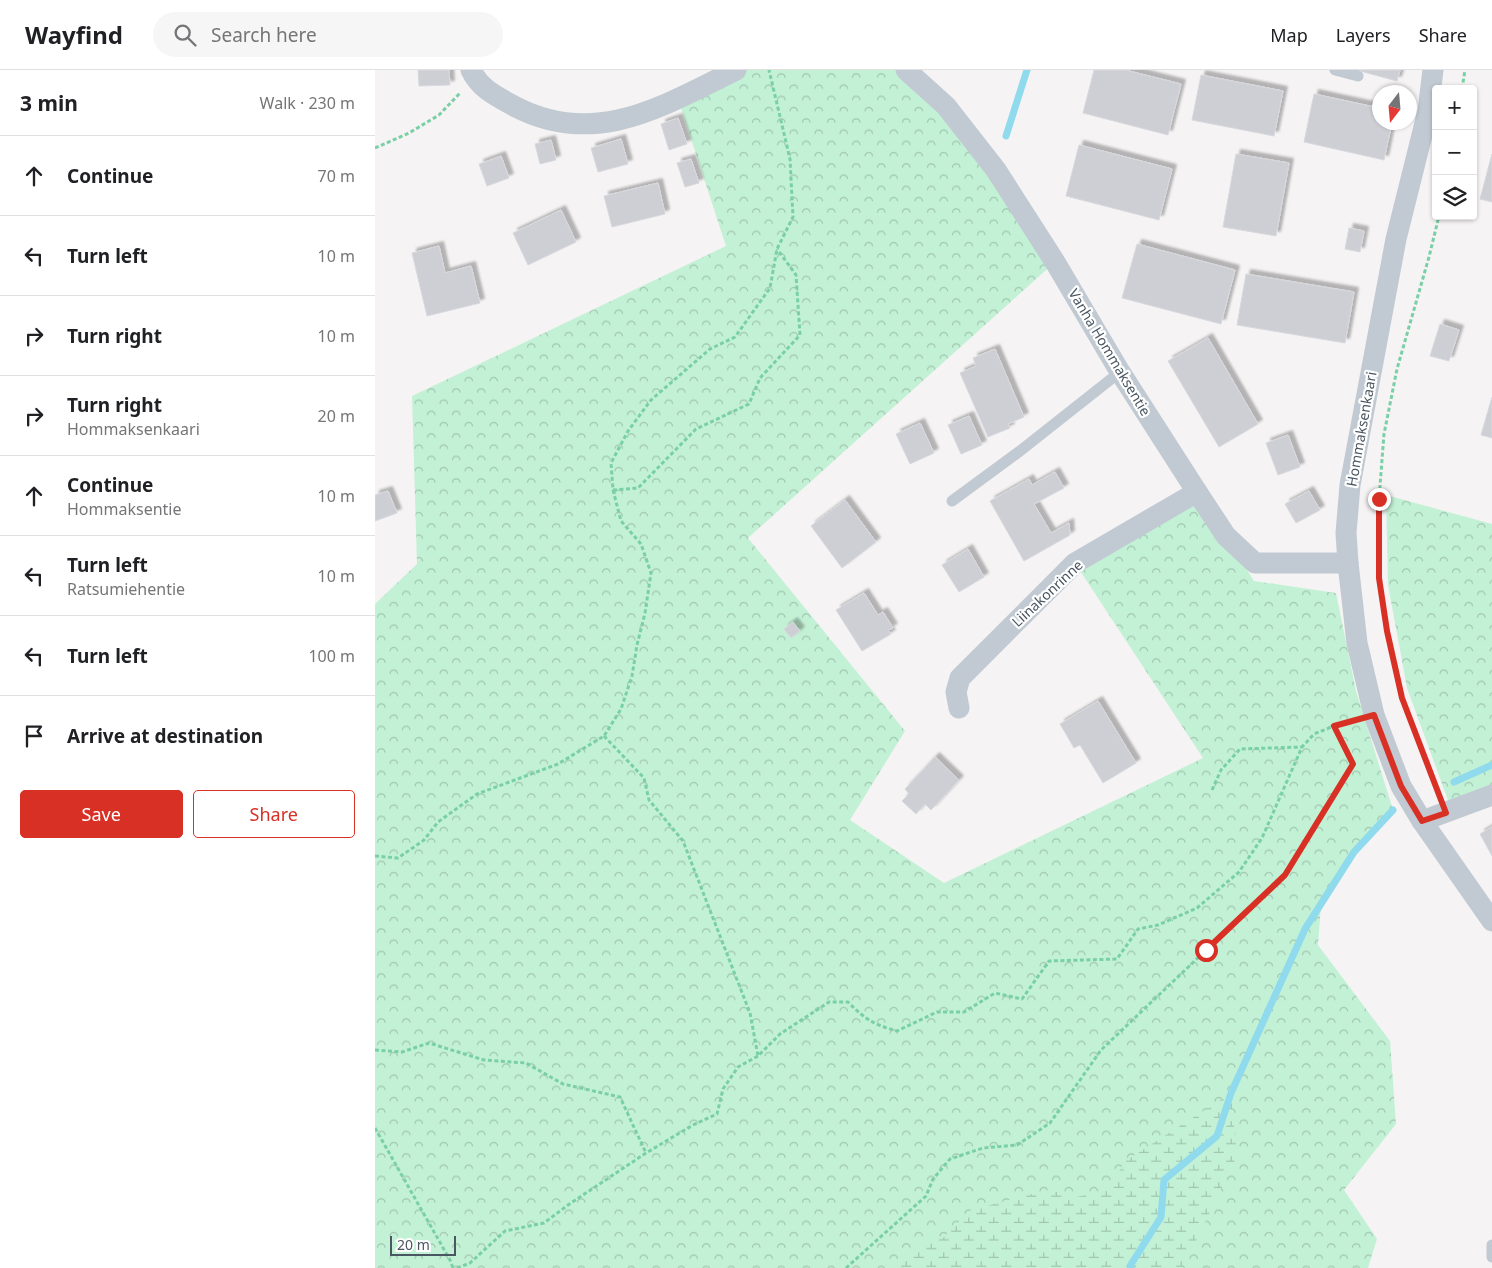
<!DOCTYPE html>
<html lang="en">
<head>
<meta charset="utf-8">
<style>
	body { margin:0; font-family:"Noto Sans",sans-serif; background:#f6f6f6; color:#202124 }
	.controls { position:absolute; right:15px; top:15px; display:grid; overflow:hidden; border-radius:5px; box-shadow:0 1px 4px #0004 }
	.controls button { width:45px; height:45px; display:grid; place-items:center; padding:0; border:0; border-bottom:1px solid #e0e0e0; background:#fff; color:#202124; font:25px sans-serif }
	.compass { position:absolute; left:997px; top:15px; width:45px; height:45px; border-radius:50%; background:#fff; box-shadow:0 1px 4px #0004; rotate:196deg }
	.scale { position:absolute; left:15px; bottom:12px; width:66px; box-sizing:border-box; padding-left:5px; border:2px solid #4a5661; border-top:0; font-size:14px; line-height:18px; white-space:nowrap; color:#4a5661; -webkit-text-stroke:4px #fff; paint-order:stroke }
	.stop { position:absolute; width:15px; height:15px; margin:-11px; border:4px solid #d93025; border-radius:50%; background:#fff }
	.stop.end { background:#d93025; border-color:#fff; box-shadow:0 1px 5px #0008 }
	.list { margin:0; padding:0; list-style:none }
	h2 { display:flex; justify-content:space-between; align-items:center; height:65px; margin:0; padding:0 20px; font-size:21px }
	h2 small { font-size:16px; font-weight:400; color:#757577 }
	.list li { display:grid; grid-template-columns:32px 1fr auto; gap:15px; align-items:center; box-sizing:border-box; height:80px; padding:0 20px; border-top:1px solid #e0e0e0 }
	.list b { display:block; font-size:19px; white-space:nowrap }
	.list p { margin:0; font-size:16px; white-space:nowrap; color:#757577 }
	.list em { font-size:16px; font-style:normal; color:#757577 }
	.actions { display:flex; gap:10px; padding:15px 20px }
	.actions a { flex:1; padding:11px 0; border:1px solid #d93025; border-radius:5px; text-align:center; font-size:18px; color:#d93025 }
	.actions .main { background:#d93025; color:#fff }
	.icon { flex:none; width:28px; height:28px; fill:none; stroke:currentColor; stroke-width:2; stroke-linecap:round; stroke-linejoin:round }
	.map { position:relative; flex:none; width:1117px; height:1198px; overflow:hidden }
	header { display:flex; align-items:center; gap:30px; box-sizing:border-box; height:70px; padding:0 25px; background:#fff; border-bottom:1px solid #e0e0e0 }
	header strong { font-size:24px }
	nav { display:flex; gap:28px; margin-inline-start:auto; font-size:18px }
	.search { width:350px; height:45px; background:#f6f6f6; display:flex; align-items:center; gap:12px; box-sizing:border-box; padding:0 18px; border-radius:28px; color:#757577; font-size:19px }
	main { display:flex }
	aside { flex:1; background:#fff }
	.map>svg:first-child { display:block }
</style>
</head>
<body>
<header>
<strong>Wayfind</strong>
<div class="search"><svg class="icon" aria-label="search" viewBox="0 0 24 24"><circle cx="10" cy="10" r="6"/><path d="M15 15l6 6"/></svg>Search here</div>
<nav><a>Map</a><a>Layers</a><a>Share</a></nav>
</header>
<main>
<aside>
<h2>3 min<small>Walk · 230 m</small></h2>
<ul class="list">
<li><svg class="icon" aria-label="ahead" viewBox="0 0 24 24"><path d="M12 20V5M6 11l6-6 6 6"/></svg><div><b>Continue</b></div><em>70 m</em></li>
<li><svg class="icon" aria-label="left" viewBox="0 0 24 24"><path d="M17 20v-9H6M10 6l-5 5 5 5"/></svg><div><b>Turn left</b></div><em>10 m</em></li>
<li><svg class="icon" aria-label="right" viewBox="0 0 24 24"><path d="M7 20v-9h11M14 6l5 5-5 5"/></svg><div><b>Turn right</b></div><em>10 m</em></li>
<li><svg class="icon" aria-label="right" viewBox="0 0 24 24"><path d="M7 20v-9h11M14 6l5 5-5 5"/></svg><div><b>Turn right</b><p>Hommaksenkaari</p></div><em>20 m</em></li>
<li><svg class="icon" aria-label="ahead" viewBox="0 0 24 24"><path d="M12 20V5M6 11l6-6 6 6"/></svg><div><b>Continue</b><p>Hommaksentie</p></div><em>10 m</em></li>
<li><svg class="icon" aria-label="left" viewBox="0 0 24 24"><path d="M17 20v-9H6M10 6l-5 5 5 5"/></svg><div><b>Turn left</b><p>Ratsumiehentie</p></div><em>10 m</em></li>
<li><svg class="icon" aria-label="left" viewBox="0 0 24 24"><path d="M17 20v-9H6M10 6l-5 5 5 5"/></svg><div><b>Turn left</b></div><em>100 m</em></li>
<li><svg class="icon" aria-label="arrive" viewBox="0 0 24 24"><path d="M6 21V4h12l-3 4 3 4H6"/></svg><div><b>Arrive at destination</b></div></li>
</ul>
<div class="actions"><a class="main">Save</a><a>Share</a></div>
</aside>
<div class="map">
<svg width="1117" height="1198" viewBox="0 0 1117 1198">
	<defs>
		<pattern id="forest-crowns" width="20" height="18" patternUnits="userSpaceOnUse" patternTransform="scale(1.25)"><rect width="20" height="18" fill="#c3f1d5"/><path d="M2 6a3 3 0 1 1 6 0M12 15a3 3 0 1 1 6 0" fill="none" stroke="#a0c6b0"/></pattern>
		<pattern id="wetland-marsh" width="20" height="14" patternUnits="userSpaceOnUse" patternTransform="scale(1.25)"><rect width="20" height="14" fill="#c3f1d5"/><path d="M1 5h8M5 5V1M11 12h8M15 12V8" fill="none" stroke="#a0c6b0"/></pattern>
		<filter id="shadow"><feDropShadow dx="4.5" dy="-4.5" stdDeviation="1" flood-color="#0004"/></filter>
	</defs>
	<rect width="100%" height="100%" fill="#f5f3f3"/>
	<!-- forest -->
	<g fill="url(#forest-crowns)">
		<path d="M 361,0 L 531,0 L 680,192 L 373,468 L 530,661 L 475,750 L 569,813 L 828,688 L 700,493 L 822,422 L 879,511 L 961,523 L 981,621 L 1018,740 L 979,782 L 946,834 L 943,875 L 1015,971 L 1021,1054 L 969,1120 L 1002,1169 L 993,1198 L 0,1198 L 0,534 L 42,494 L 37,326 L 351,176 L 303,29 Z"/>
		<path d="M 1011,425 L 1117,454 L 1117,716 L 1074,733 L 1032,618 L 1013,515 Z"/>
	</g>
	<!-- wetland -->
	<path fill="url(#wetland-marsh)" d="M 856,1023 L 862,1086 L 808,1198 L 514,1198 L 534,1180 L 568,1168 L 596,1140 L 673,1120 L 702,1127 L 736,1118 L 749,1092 Z"/>
	<g fill="none" stroke-linecap="round" stroke-linejoin="round">
		<!-- stream -->
		<g stroke="#90daee" stroke-width="7">
			<path d="M 631,66 L 652,0"/>
			<path d="M 1079,712 L 1117,695"/>
			<path d="M 756,1198 L 755,1196 L 786,1147 L 789,1110 L 842,1066 L 856,1023 L 930,859 L 979,782 L 1018,740"/>
		</g>
	</g>
	<!-- building -->
	<g fill="#cdcfd5" stroke="#d7d9de" filter="url(#shadow)">
		<path d="M 43,0 L 74,0 L 75,15 L 44,16 Z"/>
		<path d="M 719,0 L 750,0 L 806,14 L 793,65 L 708,43 Z"/>
		<path d="M 981,0 L 1025,0 L 1022,11 Z"/>
		<path d="M 826,5 L 908,21 L 899,66 L 817,50 Z"/>
		<path d="M 939,24 L 1004,38 L 1004,52 L 1017,52 L 1009,90 L 929,72 Z"/>
		<path d="M 303,48 L 312,74 L 294,80 L 286,54 Z"/>
		<path d="M 246,69 L 253,94 L 223,102 L 216,78 Z"/>
		<path d="M 176,70 L 181,90 L 165,94 L 160,74 Z"/>
		<path d="M 704,75 L 797,99 L 784,150 L 691,126 Z"/>
		<path d="M 861,84 L 914,93 L 901,166 L 848,157 Z"/>
		<path d="M 1117,84 L 1117,132 L 1105,129 Z"/>
		<path d="M 126,86 L 134,108 L 112,116 L 104,94 Z"/>
		<path d="M 316,89 L 324,113 L 310,117 L 302,93 Z"/>
		<path d="M 283,113 L 290,144 L 237,157 L 229,126 Z"/>
		<path d="M 186,140 L 201,172 L 153,195 L 138,163 Z"/>
		<path d="M 974,158 L 989,161 L 985,182 L 970,179 Z"/>
		<path d="M 762,174 L 860,200 L 846,254 L 747,228 Z"/>
		<path d="M 64,176 L 70,203 L 96,196 L 105,233 L 52,246 L 37,183 Z"/>
		<path d="M 871,204 L 979,222 L 970,273 L 862,255 Z"/>
		<path d="M 1065,254 L 1084,260 L 1074,291 L 1055,286 Z"/>
		<path d="M 833,268 L 883,354 L 844,377 L 793,291 Z"/>
		<path d="M 620,279 L 649,347 L 633,354 L 635,358 L 613,367 L 585,303 L 601,296 L 598,288 Z"/>
		<path d="M 1117,327 L 1117,368 L 1106,365 Z"/>
		<path d="M 594,346 L 607,375 L 586,384 L 573,355 Z"/>
		<path d="M 545,353 L 559,383 L 535,394 L 521,364 Z"/>
		<path d="M 913,365 L 925,397 L 903,405 L 891,373 Z"/>
		<path d="M 680,402 L 689,418 L 659,434 L 676,463 L 694,453 L 695,465 L 649,491 L 615,431 L 654,409 L 657,415 Z"/>
		<path d="M 13,421 L 22,443 L 0,451 L 0,425 Z"/>
		<path d="M 934,421 L 945,440 L 921,453 L 910,434 Z"/>
		<path d="M 470,430 L 501,472 L 467,498 L 436,456 Z"/>
		<path d="M 593,479 L 609,507 L 584,522 L 567,495 Z"/>
		<path d="M 489,523 L 503,545 L 508,542 L 518,558 L 513,560 L 516,564 L 487,581 L 461,540 Z"/>
		<path d="M 418,552 L 425,561 L 416,568 L 409,559 Z"/>
		<path d="M 723,631 L 761,693 L 728,713 L 705,675 L 699,678 L 685,654 Z"/>
		<path d="M 560,687 L 584,710 L 556,740 L 550,734 L 541,744 L 527,731 L 534,724 L 530,719 Z"/>
		<path d="M 1117,757 L 1117,786 L 1105,764 Z"/>
	</g>
	<g fill="none" stroke-linecap="round" stroke-linejoin="round">
		<!-- path -->
		<g stroke="#7ad0a6" stroke-width="3" stroke-dasharray="4 2.5" stroke-linecap="butt">
			<path d="M 1087,19 L 1090,0"/>
			<path d="M 0,78 L 34,63 L 64,45 L 85,23"/>
			<path d="M 238,420 L 263,418 L 321,359 L 374,334 L 385,308 L 425,265 L 421,205 L 402,179"/>
			<path d="M 229,666 L 269,708 L 274,730 L 308,771 L 375,943 L 383,986"/>
			<path d="M 837,720 L 846,700 L 865,679 L 927,677"/>
			<path d="M 1063,722 L 1027,629 L 1012,561 L 1004,508 L 1004,429 L 1009,364 L 1022,299 L 1054,187 L 1064,146"/>
			<path d="M 0,786 L 23,788 L 49,770 L 63,752 L 102,724 L 183,694 L 229,666 L 246,639 L 257,606 L 262,575 L 270,543 L 276,503 L 266,474 L 246,451 L 238,420 L 236,393 L 253,361 L 276,330 L 335,279 L 360,267 L 395,218 L 402,179 L 418,147 L 415,89 L 394,0"/>
			<path d="M 0,980 L 27,982 L 54,973 L 109,990 L 151,993 L 188,1014 L 245,1027 L 271,1083"/>
			<path d="M 0,1058 L 75,1190 L 78,1198"/>
			<path d="M 82,1198 L 95,1193 L 130,1161 L 169,1153 L 193,1135 L 271,1083 L 318,1055 L 342,1044 L 348,1019 L 363,997 L 383,986 L 405,964 L 454,932 L 473,932 C 491,950 498,954 522,961 L 562,942 L 589,942 L 620,923 L 647,929 L 674,891 L 742,889 L 763,859 L 783,855 L 822,838 L 864,802 L 887,768 L 927,677 L 939,664 L 959,656 L 979,650"/>
			<path d="M 471,1198 L 551,1126 L 558,1109 L 575,1089 L 608,1078 L 642,1075 L 675,1053 L 726,980 L 910,805 L 978,694 L 959,656"/>
		</g>
		<!-- lane -->
		<g stroke="#c1cad2" stroke-width="11">
			<path d="M 960,0 L 983,6"/>
			<path d="M 577,431 L 645,381 L 745,302"/>
			<path d="M 1117,1175 L 1117,1187"/>
		</g>
		<!-- street -->
		<g stroke="#c1cad2" stroke-width="21">
			<path d="M 96,0 C 105,19 121,26 139,36 C 220,79 288,36 361,0"/>
			<path d="M 531,0 L 571,36 L 621,100 L 680,192 L 745,302 L 822,422 L 851,466 L 880,493 L 973,493"/>
			<path d="M 1058,0 L 1053,41 L 1021,169 L 975,415 L 971,463 L 973,493 L 982,573 L 999,645 L 1026,716 L 1047,751 L 1117,851"/>
			<path d="M 584,638 L 581,622 L 585,608 L 700,493 L 822,422"/>
			<path d="M 1047,751 L 1117,725"/>
		</g>
	</g>
	<g fill="none" stroke-linecap="round" stroke-linejoin="round">
		<!-- route -->
		<path stroke="#d93025" stroke-width="6" d="M 831,880 L 910,805 L 978,694 L 959,656 L 999,645 L 1026,716 L 1047,751 L 1071,743 L 1027,628 L 1012,561 L 1004,508 L 1004,429"/>
	</g>
	<g text-anchor="middle" dominant-baseline="central" stroke-width="4.5" stroke-linejoin="round" paint-order="stroke">
		<!-- street labels -->
		<g font-size="14" fill="#4a5661" stroke="#fff">
			<text transform="translate(735 282) rotate(59)">Vanha Hommaksentie</text>
			<text transform="translate(986 359) rotate(-80)">Hommaksenkaari</text>
			<text transform="translate(672 523) rotate(-43)">Liinakonrinne</text>
		</g>
	</g>
</svg>
<div class="controls">
<button>+</button>
<button>−</button>
<button><svg class="icon" aria-label="layers" viewBox="0 0 24 24"><path d="M12 4l9 5-9 5-9-5zM3 14l9 5 9-5"/></svg></button>
</div>
<svg class="compass" viewBox="-18 -18 36 36"><path d="M0-13l5 13h-10z" fill="#e53935"/><path d="M0 13l5-13h-10z" fill="#757577"/></svg>
<div class="scale">20 m</div>
<div class="stop" style="left:831px;top:880px"></div>
<div class="stop end" style="left:1004px;top:429px"></div>
</div>
</main>
</body>
</html>
